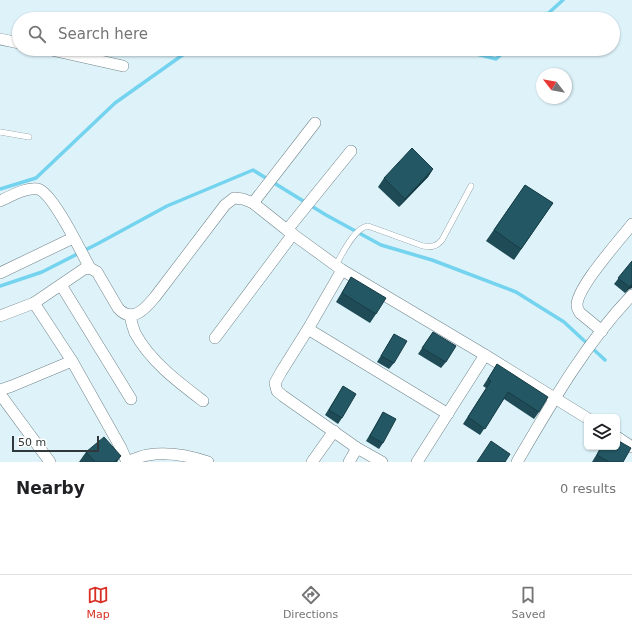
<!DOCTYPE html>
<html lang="en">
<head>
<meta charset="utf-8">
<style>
	body { margin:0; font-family:"DejaVu Sans",sans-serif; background:#f2f2f2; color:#202124 }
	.controls { position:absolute; right:12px; bottom:12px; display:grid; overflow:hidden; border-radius:6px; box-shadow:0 1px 3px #0004 }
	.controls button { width:36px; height:36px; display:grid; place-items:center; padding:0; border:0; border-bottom:1px solid #e0e0e0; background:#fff; color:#202124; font:20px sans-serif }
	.compass { position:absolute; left:536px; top:68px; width:36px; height:36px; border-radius:50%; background:#fff; box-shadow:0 1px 3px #0004; rotate:301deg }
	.scale { position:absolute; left:12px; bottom:10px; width:87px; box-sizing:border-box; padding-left:4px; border:2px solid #30383b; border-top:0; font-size:11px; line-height:14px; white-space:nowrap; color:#30383b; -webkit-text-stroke:3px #fff; paint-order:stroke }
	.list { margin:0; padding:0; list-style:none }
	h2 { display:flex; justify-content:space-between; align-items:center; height:52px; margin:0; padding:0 16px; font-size:17px }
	h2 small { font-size:13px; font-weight:400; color:#757577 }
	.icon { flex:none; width:22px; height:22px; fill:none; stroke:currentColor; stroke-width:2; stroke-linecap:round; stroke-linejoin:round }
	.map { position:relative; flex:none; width:632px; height:462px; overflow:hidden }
	.search { position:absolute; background:#fff; box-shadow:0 1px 3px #0004; left:12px; right:12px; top:12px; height:44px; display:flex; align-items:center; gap:10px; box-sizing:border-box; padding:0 14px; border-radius:22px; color:#757577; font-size:15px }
	.sheet { height:112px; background:#fff }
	nav { display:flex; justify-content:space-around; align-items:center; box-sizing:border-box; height:56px; border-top:1px solid #e0e0e0; background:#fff; font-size:11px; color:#757577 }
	nav a { display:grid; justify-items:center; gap:2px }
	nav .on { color:#d93025 }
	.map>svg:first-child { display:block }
</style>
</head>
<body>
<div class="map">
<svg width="632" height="462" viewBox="0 0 632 462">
	<rect width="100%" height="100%" fill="#ddf2f9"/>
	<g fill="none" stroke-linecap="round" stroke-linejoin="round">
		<!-- stream -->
		<g stroke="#74d3ee" stroke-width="3.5">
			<path d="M 252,19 L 267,14 L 296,19"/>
			<path d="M 542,19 L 563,0"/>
			<path d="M 457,49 L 496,59 L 507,49"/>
			<path d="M 0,189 L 36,178 L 115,103 L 191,49"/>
			<path d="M 0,286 L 42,272 L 99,243 L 167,206 L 253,170 L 326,215 L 381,245 L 432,260 L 516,292 L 564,322 L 605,360"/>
		</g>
		<!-- service casing -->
		<g stroke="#72858b" stroke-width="6">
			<g id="service">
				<path d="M 0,132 L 29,137"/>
				<path d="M 336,265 C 342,254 355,227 368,226 L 423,246 C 432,247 436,247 442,240 L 471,186"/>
			</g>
		</g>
		<!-- minor casing -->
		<g stroke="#72858b" stroke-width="12">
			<g id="minor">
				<path d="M 0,39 L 19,43"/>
				<path d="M 47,49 L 123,66"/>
				<path d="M 0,201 C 11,196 26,187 38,189 C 53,193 81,252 90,268 L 97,272 L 118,308 C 132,324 145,309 155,297 L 225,205 L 234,198 L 243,199 L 253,203 L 287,230 L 342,270 L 485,355 L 587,418"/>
				<path d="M 253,203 L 315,123"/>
				<path d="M 287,230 L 351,151"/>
				<path d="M 342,270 L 308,329 L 281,372 L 275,383 L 277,391 L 283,396 L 357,448 L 382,462"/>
				<path d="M 0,273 L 73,238"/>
				<path d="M 61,285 L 131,399"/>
				<path d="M 34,303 L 72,361 L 121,448 L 127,462"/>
				<path d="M 130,315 C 131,321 133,328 135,333 C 150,361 178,382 203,401"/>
				<path d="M 0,316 L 34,303 L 84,269 L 90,268"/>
				<path d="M 308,329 L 448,414"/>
				<path d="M 602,331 L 580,313 C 578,310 577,308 577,305 C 577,287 620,240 632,224"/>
				<path d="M 215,338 L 293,234"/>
				<path d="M 0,390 L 12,386 L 72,361"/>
				<path d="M 0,394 L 50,462"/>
				<path d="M 617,437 L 632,447"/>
				<path d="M 127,462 C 134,459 141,456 148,455 C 167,452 190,456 208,462"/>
				<path d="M 312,462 L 334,431"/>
				<path d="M 349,462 L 357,448"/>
				<path d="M 417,462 L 485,355"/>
				<path d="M 517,462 C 551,404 585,344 632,295"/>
			</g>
		</g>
		<!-- service -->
		<use href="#service" stroke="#fff" stroke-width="5.5"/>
		<!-- minor -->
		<use href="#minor" stroke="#fff" stroke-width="11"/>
	</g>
	<!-- wall -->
	<g fill="#1e4b56">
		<path d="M 433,169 L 428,177 L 399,207 L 378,187 L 384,178 Z"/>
		<path d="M 525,185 L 553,203 L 514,260 L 486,241 Z"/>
		<path d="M 632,261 L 632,288 L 629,289 L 625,293 L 614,284 Z"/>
		<path d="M 351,277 L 376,314 L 370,323 L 336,302 Z"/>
		<path d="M 433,332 L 446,362 L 441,368 L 418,354 Z"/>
		<path d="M 394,334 L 394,363 L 389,369 L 377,362 Z"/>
		<path d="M 497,364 L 539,412 L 534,419 L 504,399 L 480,435 L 463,424 L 486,388 L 483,386 Z"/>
		<path d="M 343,386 L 342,418 L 338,424 L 325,415 Z"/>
		<path d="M 383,412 L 383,443 L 379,449 L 366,441 Z"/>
		<path d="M 601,447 L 617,447 L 623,462 L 592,462 Z"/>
		<path d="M 86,452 L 117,462 L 79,462 Z"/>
	</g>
	<!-- shaded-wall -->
	<g fill="#183d46">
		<path d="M 433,169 L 428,177 L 399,207 L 405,199 Z"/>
		<path d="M 632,284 L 632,288 L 629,289 L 625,293 L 629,287 Z"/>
		<path d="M 121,456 L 117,462 L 114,462 Z"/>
	</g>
	<!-- building -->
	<g fill="#235764" stroke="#183d46">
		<path d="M 412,148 L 433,169 L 405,199 L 384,178 Z"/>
		<path d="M 525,185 L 553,203 L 521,249 L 494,230 Z"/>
		<path d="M 632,261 L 632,284 L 629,287 L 618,278 Z"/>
		<path d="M 351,277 L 386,298 L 376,314 L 342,293 Z"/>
		<path d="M 433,332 L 456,346 L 446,362 L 422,348 Z"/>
		<path d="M 394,334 L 407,341 L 394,363 L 381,356 Z"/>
		<path d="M 497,364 L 548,397 L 539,412 L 508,392 L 485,429 L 468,417 L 491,381 L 488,379 Z"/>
		<path d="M 343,386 L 356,394 L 342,418 L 329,410 Z"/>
		<path d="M 383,412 L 396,419 L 383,443 L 370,436 Z"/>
		<path d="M 104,437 L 121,456 L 114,462 L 95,462 L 86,452 Z"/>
		<path d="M 617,440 L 631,448 L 623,462 L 609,462 L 597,455 L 601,447 L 617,447 Z"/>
		<path d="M 491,441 L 510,454 L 505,462 L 477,462 Z"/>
	</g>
</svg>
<div class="controls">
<button><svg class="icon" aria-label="layers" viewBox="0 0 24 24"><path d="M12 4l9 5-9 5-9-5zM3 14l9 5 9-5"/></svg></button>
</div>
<svg class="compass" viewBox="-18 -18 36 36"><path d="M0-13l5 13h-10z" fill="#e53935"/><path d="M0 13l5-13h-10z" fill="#757577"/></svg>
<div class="scale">50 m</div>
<div class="search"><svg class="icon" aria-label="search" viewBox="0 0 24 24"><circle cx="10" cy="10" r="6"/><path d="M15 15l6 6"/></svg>Search here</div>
</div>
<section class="sheet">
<h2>Nearby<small>0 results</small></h2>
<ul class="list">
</ul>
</section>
<nav>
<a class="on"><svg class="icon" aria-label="map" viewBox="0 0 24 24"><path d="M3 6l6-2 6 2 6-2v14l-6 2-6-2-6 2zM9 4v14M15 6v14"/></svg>Map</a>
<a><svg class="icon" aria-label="directions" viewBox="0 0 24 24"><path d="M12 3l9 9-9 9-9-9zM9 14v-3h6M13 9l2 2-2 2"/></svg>Directions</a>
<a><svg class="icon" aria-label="saved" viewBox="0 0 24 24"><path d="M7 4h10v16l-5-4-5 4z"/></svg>Saved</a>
</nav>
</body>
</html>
